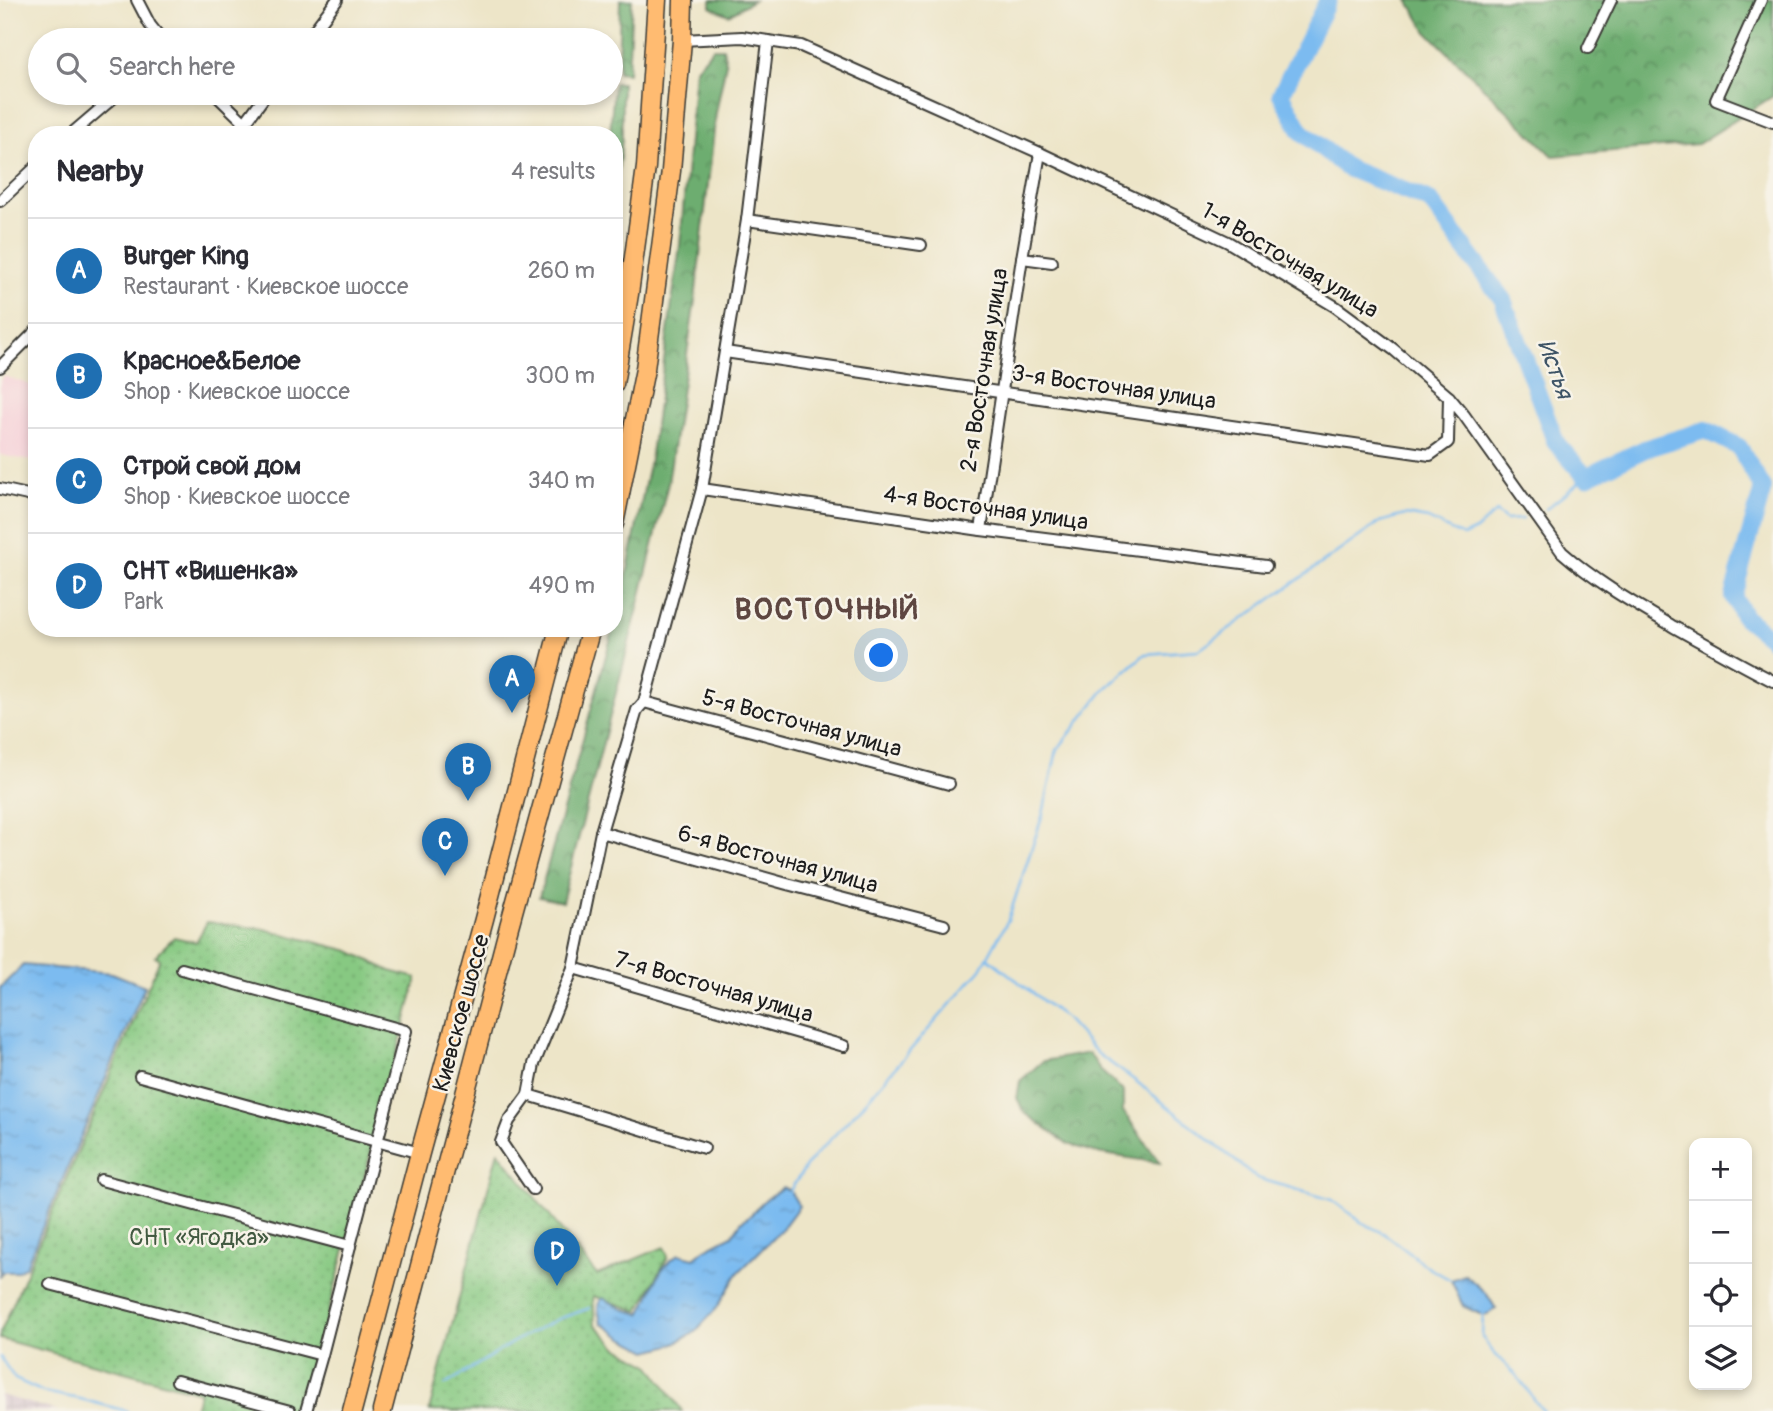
<!DOCTYPE html>
<html lang="en">
<head>
<meta charset="utf-8">
<style>
	body { margin:0; font-family:Pangolin,sans-serif; background:#f2f2f3; color:#2b2b33 }
	.controls { position:absolute; right:21px; bottom:21px; display:grid; overflow:hidden; border-radius:14px; box-shadow:0 4px 10px #0003 }
	.controls button { width:63px; height:63px; display:grid; place-items:center; padding:0; border:0; border-bottom:2px solid #e1e1e2; background:#fff; color:#2b2b33; font:35px sans-serif }
	.you { position:absolute; left:882px; top:656px; width:24px; height:24px; margin:-18px; border:5px solid #fff; border-radius:50%; background:#1a73e8; box-shadow:0 0 0 10px #1a73e833 }
	.badge { display:grid; place-items:center; width:46px; height:46px; border-radius:50%; background:#1f6fb2; color:#fff; font-size:23px; font-weight:700 }
	.pin { position:absolute; translate:-50% -58px; filter:drop-shadow(0 2px 4px #0008) }
	.pin::after { content:''; position:absolute; top:37px; width:24px; height:21px; background:inherit; clip-path:polygon(0 0,100% 0,50% 100%) }
	.list { margin:0; padding:0; list-style:none }
	h2 { display:flex; justify-content:space-between; align-items:center; height:91px; margin:0; padding:0 28px; font-size:30px }
	h2 small { font-size:23px; font-weight:400; color:#7c7c81 }
	.list li { display:grid; grid-template-columns:46px 1fr auto; gap:21px; align-items:center; box-sizing:border-box; height:105px; padding:0 28px; border-top:2px solid #e1e1e2 }
	.list b { display:block; font-size:26px; white-space:nowrap }
	.list p { margin:0; font-size:23px; white-space:nowrap; color:#7c7c81 }
	.list em { font-size:23px; font-style:normal; color:#7c7c81 }
	.icon { flex:none; width:38px; height:38px; fill:none; stroke:currentColor; stroke-width:2; stroke-linecap:round; stroke-linejoin:round }
	.map { position:relative; flex:none; width:1773px; height:1411px; overflow:hidden }
	.search { position:absolute; background:#fff; box-shadow:0 4px 10px #0003; left:28px; top:28px; width:595px; height:77px; display:flex; align-items:center; gap:18px; box-sizing:border-box; padding:0 24px; border-radius:38px; color:#7c7c81; font-size:26px }
	.panel { position:absolute; background:#fff; box-shadow:0 4px 10px #0003; left:28px; top:126px; width:595px; height:511px; border-radius:28px }
	.map>svg:first-child { display:block }
</style>
</head>
<body>
<div class="map">
<svg width="1773" height="1411" viewBox="0 0 1773 1411">
	<defs>
		<pattern id="industrial-grid" width="8" height="8" patternUnits="userSpaceOnUse" patternTransform="scale(1.75)"><rect width="8" height="8" fill="#d1bdca"/><path d="M0 4h8M4 0v8" fill="none" stroke="#b3a2ad"/></pattern>
		<pattern id="forest-crowns" width="20" height="18" patternUnits="userSpaceOnUse" patternTransform="scale(1.75)"><rect width="20" height="18" fill="#6dad70"/><path d="M2 6a3 3 0 1 1 6 0M12 15a3 3 0 1 1 6 0" fill="none" stroke="#598c5b"/></pattern>
		<pattern id="garden-dots" width="8" height="8" patternUnits="userSpaceOnUse" patternTransform="scale(1.75)"><rect width="8" height="8" fill="#87c982"/><path d="M2 2h.1M6 6h.1" fill="none" stroke="#74ac70" stroke-width="1.8" stroke-linecap="round"/></pattern>
		<pattern id="water-ripples" width="26" height="14" patternUnits="userSpaceOnUse" patternTransform="scale(1.75)"><rect width="26" height="14" fill="#7cbbf0"/><path d="M2 4q2-2 4 0t4 0M15 11q2-2 4 0t4 0" fill="none" stroke="#6ba0cd"/></pattern>
	</defs>
	<rect width="100%" height="100%" fill="#f7f3e8"/>
	<filter id="ink" filterUnits="userSpaceOnUse"><feTurbulence type="fractalNoise" baseFrequency=".0143" numOctaves="2"/><feDisplacementMap in="SourceGraphic" scale="14" xChannelSelector="R" yChannelSelector="G"/><feConvolveMatrix kernelMatrix="1 2 1 2 8 2 1 2 1" color-interpolation-filters="sRGB"/></filter>
	<filter id="wash" filterUnits="userSpaceOnUse"><feTurbulence type="fractalNoise" baseFrequency=".00686" numOctaves="4" result="noise"/><feDisplacementMap in="SourceGraphic" scale="28" xChannelSelector="R" yChannelSelector="G"/><feGaussianBlur stdDeviation="1.57" result="paint"/><feColorMatrix in="noise" values="0 0 0 0 0 0 0 0 0 0 0 0 0 0 0 0 0 1.4 0 .05"/><feComposite in="paint" operator="in"/></filter>
	<g filter="url(#wash)">
		<rect width="100%" height="100%" fill="#ede5c8"/>
		<!-- built -->
		<path fill="#f6cfd8" d="M 4,376 L 30,385 L 37,384 L 37,462 L 0,455 L 0,381 Z"/>
		<!-- industrial -->
		<path fill="url(#industrial-grid)" d="M 0,1395 L 58,1411 L 0,1411 Z"/>
		<!-- forest -->
		<g fill="url(#forest-crowns)" stroke="#446446" stroke-width="2">
			<path d="M 620,0 L 632,0 L 628,73 L 618,72 Z"/>
			<path d="M 711,0 L 753,0 L 729,15 L 711,7 Z"/>
			<path d="M 1408,0 L 1773,0 L 1773,96 L 1698,144 L 1553,156 L 1427,32 Z"/>
			<path d="M 713,48 L 723,48 L 726,63 L 716,113 L 695,300 L 668,483 L 638,608 L 562,902 L 539,897 L 623,594 L 651,454 L 680,245 L 695,70 Z"/>
			<path d="M 614,83 L 622,83 L 622,139 L 614,205 L 614,135 L 610,135 Z"/>
			<path d="M 1089,1053 L 1101,1071 L 1123,1091 L 1123,1111 L 1160,1163 L 1097,1153 L 1068,1144 L 1025,1113 L 1017,1098 L 1020,1081 L 1043,1061 Z"/>
		</g>
		<!-- garden -->
		<g fill="url(#garden-dots)" stroke="#52724f" stroke-width="2">
			<path d="M 207,922 L 264,929 L 350,951 L 390,971 L 417,978 L 302,1411 L 194,1411 L 200,1392 L 0,1339 L 0,1334 L 160,959 L 155,956 L 174,937 L 196,942 Z"/>
			<path d="M 498,1151 L 597,1275 L 664,1247 L 668,1256 L 639,1311 L 593,1296 L 595,1324 L 617,1347 L 651,1366 L 682,1411 L 429,1411 Z"/>
		</g>
		<!-- water -->
		<g fill="url(#water-ripples)" stroke="#4c6c86" stroke-width="2">
			<path d="M 23,965 L 112,973 L 145,986 L 26,1266 L 16,1272 L 2,1272 L 0,1277 L 0,988 Z"/>
			<path d="M 783,1187 L 790,1191 L 799,1206 L 781,1230 L 738,1273 L 717,1308 L 694,1333 L 671,1345 L 648,1351 L 625,1339 L 601,1323 C 600,1315 594,1304 603,1298 L 623,1309 L 641,1314 C 655,1291 654,1269 679,1254 L 694,1258 L 705,1249 L 732,1235 L 742,1221 L 752,1214 L 761,1203 Z"/>
			<path d="M 1465,1275 L 1486,1293 L 1496,1309 L 1484,1316 L 1463,1306 L 1451,1280 Z"/>
		</g>
		<g fill="none" stroke-linecap="round" stroke-linejoin="round">
			<!-- stream -->
			<g stroke="#7cbbf0" stroke-width="2.5">
				<path d="M 1546,509 L 1586,477"/>
				<path d="M 988,958 L 1065,1018 L 1098,1054 L 1137,1082 L 1257,1178 L 1332,1200 L 1361,1222 L 1385,1234 L 1429,1268 L 1451,1280"/>
				<path d="M 789,1192 L 809,1162 L 860,1108 L 981,969 L 1008,920 L 1043,814 L 1057,750 L 1104,690 L 1145,654 L 1199,650 L 1380,522 L 1405,515 L 1428,519 L 1463,536 L 1476,530 L 1496,512 L 1506,520 L 1523,519"/>
				<path d="M 1483,1314 L 1482,1337 L 1493,1352 L 1516,1375 L 1543,1411"/>
				<path d="M 0,1357 L 15,1379 L 43,1392 L 80,1399 L 127,1411"/>
				<path d="M 445,1385 L 513,1342 L 558,1319 L 590,1308"/>
			</g>
			<!-- river -->
			<path stroke="#7cbbf0" stroke-width="18" d="M 1328,0 L 1281,94 L 1301,131 L 1347,168 L 1430,201 L 1503,300 L 1556,443 L 1586,477 L 1647,448 L 1706,430 L 1739,447 L 1763,488 L 1733,596 L 1744,617 L 1773,640"/>
		</g>
	</g>
	<g filter="url(#ink)">
		<g fill="none" stroke-linecap="round" stroke-linejoin="round">
			<!-- minor casing -->
			<g stroke="#3b3a36" stroke-width="14">
				<g id="minor">
					<path d="M 137,0 L 150,25 L 162,40"/>
					<path d="M 1761,0 L 1716,100 L 1773,122"/>
					<path d="M 307,40 L 337,0"/>
					<path d="M 682,40 L 742,37 L 801,46 L 1040,153 L 1228,242 L 1336,307 L 1393,349 L 1449,397 L 1464,415 L 1562,552 C 1596,582 1635,604 1674,627 C 1707,645 1739,664 1773,681"/>
					<path d="M 1588,48 L 1611,0"/>
					<path d="M 214,93 L 245,123"/>
					<path d="M 70,135 L 119,93"/>
					<path d="M 233,135 L 245,123 L 267,93"/>
					<path d="M 0,201 L 37,166"/>
					<path d="M 747,220 L 921,245"/>
					<path d="M 1022,258 L 1052,262"/>
					<path d="M 725,352 L 1430,455 L 1448,442 L 1449,397"/>
					<path d="M 0,367 L 37,330"/>
					<path d="M 0,489 L 37,497"/>
					<path d="M 702,489 L 981,530 L 1266,566"/>
					<path d="M 981,530 L 1022,258 L 1040,153"/>
					<path d="M 644,702 L 949,784"/>
					<path d="M 601,832 L 787,884 L 944,925"/>
					<path d="M 573,968 L 844,1046"/>
					<path d="M 140,1076 L 420,1153"/>
					<path d="M 528,1095 L 704,1148"/>
					<path d="M 101,1180 L 350,1246 L 406,1031 L 182,969"/>
					<path d="M 533,1189 L 501,1142 L 509,1121 L 528,1095 L 534,1064 L 573,968 L 601,832 L 637,710 L 644,702 L 702,489 L 747,220 L 768,41"/>
					<path d="M 50,1284 L 322,1355 L 350,1246"/>
					<path d="M 177,1381 L 290,1411"/>
					<path d="M 306,1411 L 322,1355"/>
				</g>
			</g>
			<!-- trunk casing -->
			<g stroke="#3b3a36" stroke-width="21">
				<g id="trunk">
					<path d="M 614,384 L 629,294 L 646,167 L 657,0"/>
					<path d="M 614,524 L 645,369 L 671,171 L 682,40 L 683,0"/>
					<path d="M 352,1411 L 420,1153 L 484,919 L 559,628"/>
					<path d="M 382,1411 L 508,930 L 591,628"/>
				</g>
			</g>
			<!-- minor -->
			<use href="#minor" stroke="#fff" stroke-width="10"/>
			<!-- trunk -->
			<use href="#trunk" stroke="#ffbb71" stroke-width="18"/>
		</g>
	</g>
	<g text-anchor="middle" dominant-baseline="central" stroke-width="5" stroke-linejoin="round" paint-order="stroke">
		<!-- street labels -->
		<g font-size="23" fill="#1c1c1c" stroke="#f7f3e8">
			<text transform="translate(1290 260) rotate(31)">1-я Восточная улица</text>
			<text transform="translate(984 370) rotate(-81)">2-я Восточная улица</text>
			<text transform="translate(1114 387) rotate(8)">3-я Восточная улица</text>
			<text transform="translate(986 508) rotate(8)">4-я Восточная улица</text>
			<text transform="translate(802 723) rotate(15)">5-я Восточная улица</text>
			<text transform="translate(778 859) rotate(15)">6-я Восточная улица</text>
			<text transform="translate(714 987) rotate(16)">7-я Восточная улица</text>
			<text transform="translate(461 1013) rotate(-75)">Киевское шоссе</text>
		</g>
		<!-- park labels -->
		<g font-size="23" fill="#415940" stroke="#f7f3e8">
			<text x="199" y="1237">СНТ «Ягодка»</text>
		</g>
		<!-- water labels -->
		<g font-size="24" font-style="italic" fill="#3e5466" stroke="#f7f3e8">
			<text transform="translate(1555 369) rotate(70)">Истья</text>
		</g>
		<!-- district labels -->
		<g font-size="30" font-weight="bold" letter-spacing="2" fill="#5e4641" stroke="#f7f3e8">
			<text x="827" y="609">ВОСТОЧНЫЙ</text>
		</g>
	</g>
</svg>
<div class="controls">
<button>+</button>
<button>−</button>
<button><svg class="icon" aria-label="locate" viewBox="0 0 24 24"><circle cx="12" cy="12" r="6"/><path d="M12 2v4M12 18v4M2 12h4M18 12h4"/></svg></button>
<button><svg class="icon" aria-label="layers" viewBox="0 0 24 24"><path d="M12 4l9 5-9 5-9-5zM3 14l9 5 9-5"/></svg></button>
</div>
<div class="you"></div>
<div class="pin badge" style="left:512px;top:713px">A</div>
<div class="pin badge" style="left:468px;top:801px">B</div>
<div class="pin badge" style="left:445px;top:876px">C</div>
<div class="pin badge" style="left:557px;top:1286px">D</div>
<div class="search"><svg class="icon" aria-label="search" viewBox="0 0 24 24"><circle cx="10" cy="10" r="6"/><path d="M15 15l6 6"/></svg>Search here</div>
<section class="panel">
<h2>Nearby<small>4 results</small></h2>
<ul class="list">
<li><span class="badge">A</span><div><b>Burger King</b><p>Restaurant · Киевское шоссе</p></div><em>260 m</em></li>
<li><span class="badge">B</span><div><b>Красное&amp;Белое</b><p>Shop · Киевское шоссе</p></div><em>300 m</em></li>
<li><span class="badge">C</span><div><b>Строй свой дом</b><p>Shop · Киевское шоссе</p></div><em>340 m</em></li>
<li><span class="badge">D</span><div><b>СНТ «Вишенка»</b><p>Park</p></div><em>490 m</em></li>
</ul>
</section>
</div>
</body>
</html>
